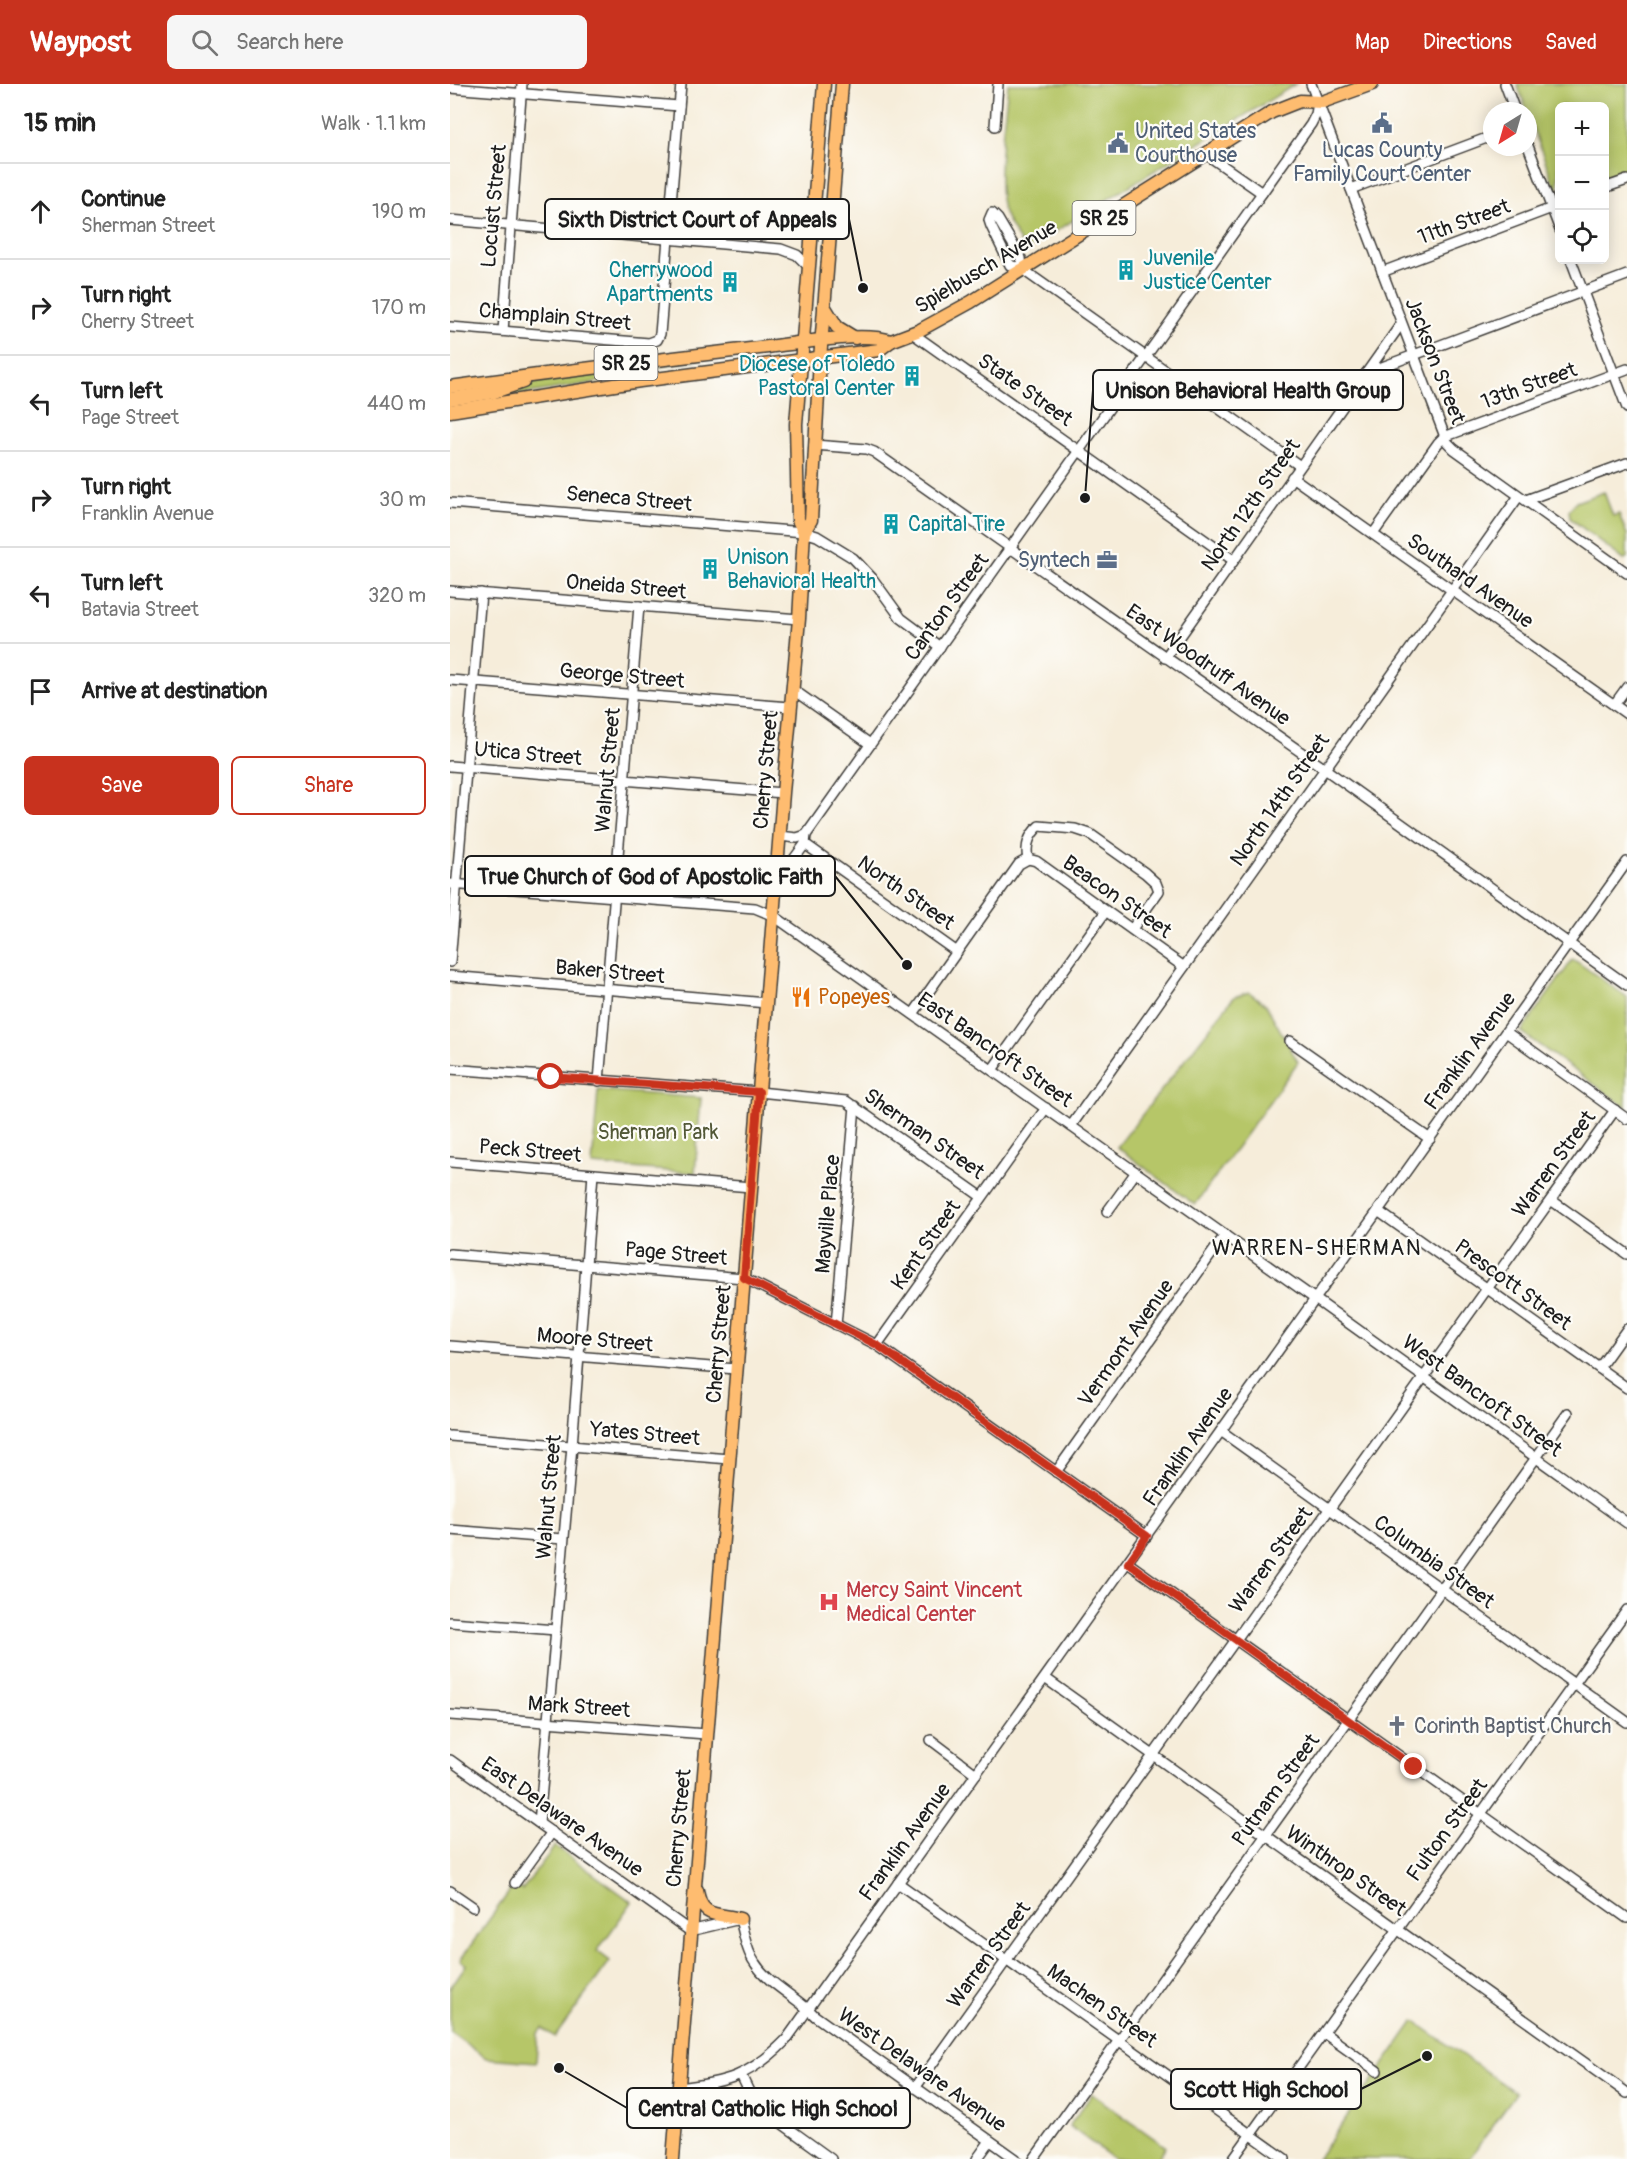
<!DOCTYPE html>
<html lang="en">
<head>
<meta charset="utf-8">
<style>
	body { margin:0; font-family:Pangolin,sans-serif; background:#f6f6f6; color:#222 }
	.controls { position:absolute; right:18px; top:18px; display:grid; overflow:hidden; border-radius:9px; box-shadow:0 3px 15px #0003 }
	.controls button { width:54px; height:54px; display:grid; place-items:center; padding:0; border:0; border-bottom:2px solid #e0e0e0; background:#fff; color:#222; font:30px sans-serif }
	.compass { position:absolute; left:1033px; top:18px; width:54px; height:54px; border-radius:50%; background:#fff; box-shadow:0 3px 15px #0003; rotate:217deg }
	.stop { position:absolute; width:18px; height:18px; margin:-14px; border:4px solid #c8321e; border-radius:50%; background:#fff }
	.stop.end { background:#c8321e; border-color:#fff; box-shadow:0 2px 6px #0008 }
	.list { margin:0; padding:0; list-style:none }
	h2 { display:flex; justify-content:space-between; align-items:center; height:78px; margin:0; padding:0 24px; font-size:26px }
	h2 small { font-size:20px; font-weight:400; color:#767676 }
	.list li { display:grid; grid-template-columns:39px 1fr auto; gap:18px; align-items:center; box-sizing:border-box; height:96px; padding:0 24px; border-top:2px solid #e0e0e0 }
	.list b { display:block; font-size:22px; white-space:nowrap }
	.list p { margin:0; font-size:20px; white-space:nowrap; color:#767676 }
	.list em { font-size:20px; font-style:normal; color:#767676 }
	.actions { display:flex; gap:12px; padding:18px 24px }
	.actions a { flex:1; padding:14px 0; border:2px solid #c8321e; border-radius:9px; text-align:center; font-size:21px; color:#c8321e }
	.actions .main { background:#c8321e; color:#fff }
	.icon { flex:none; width:33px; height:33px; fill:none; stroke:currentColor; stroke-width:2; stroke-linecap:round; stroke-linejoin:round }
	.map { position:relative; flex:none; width:1177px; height:2075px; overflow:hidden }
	header { display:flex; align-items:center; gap:36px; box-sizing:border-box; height:84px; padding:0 30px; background:#c8321e; color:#fff }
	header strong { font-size:28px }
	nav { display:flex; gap:33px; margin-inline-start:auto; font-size:21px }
	.search { width:420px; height:54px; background:#f6f6f6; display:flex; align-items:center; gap:15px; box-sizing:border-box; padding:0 21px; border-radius:9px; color:#767676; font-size:22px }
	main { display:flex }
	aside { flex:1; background:#fff }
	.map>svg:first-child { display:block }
</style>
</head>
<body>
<header>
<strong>Waypost</strong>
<div class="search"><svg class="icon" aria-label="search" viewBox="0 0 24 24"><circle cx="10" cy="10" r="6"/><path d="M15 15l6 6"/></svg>Search here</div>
<nav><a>Map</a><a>Directions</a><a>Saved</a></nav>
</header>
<main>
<aside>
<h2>15 min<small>Walk · 1.1 km</small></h2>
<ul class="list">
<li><svg class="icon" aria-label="ahead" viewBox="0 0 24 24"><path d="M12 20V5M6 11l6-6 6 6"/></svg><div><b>Continue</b><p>Sherman Street</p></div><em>190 m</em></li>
<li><svg class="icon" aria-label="right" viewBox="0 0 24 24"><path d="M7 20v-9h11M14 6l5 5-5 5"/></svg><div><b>Turn right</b><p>Cherry Street</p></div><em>170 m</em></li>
<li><svg class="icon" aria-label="left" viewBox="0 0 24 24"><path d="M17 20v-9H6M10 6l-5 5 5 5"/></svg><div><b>Turn left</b><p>Page Street</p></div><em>440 m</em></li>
<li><svg class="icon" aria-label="right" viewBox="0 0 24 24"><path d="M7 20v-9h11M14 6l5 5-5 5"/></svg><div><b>Turn right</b><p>Franklin Avenue</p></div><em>30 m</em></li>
<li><svg class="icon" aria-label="left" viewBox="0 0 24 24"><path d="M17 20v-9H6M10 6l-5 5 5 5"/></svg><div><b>Turn left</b><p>Batavia Street</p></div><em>320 m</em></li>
<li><svg class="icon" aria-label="arrive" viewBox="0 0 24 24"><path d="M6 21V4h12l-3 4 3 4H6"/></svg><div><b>Arrive at destination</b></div></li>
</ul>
<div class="actions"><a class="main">Save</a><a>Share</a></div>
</aside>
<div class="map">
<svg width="1177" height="2075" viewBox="0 0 1177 2075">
	<rect width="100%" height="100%" fill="#fdfcf7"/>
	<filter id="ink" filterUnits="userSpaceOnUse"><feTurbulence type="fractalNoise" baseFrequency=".0167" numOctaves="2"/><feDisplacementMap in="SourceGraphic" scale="12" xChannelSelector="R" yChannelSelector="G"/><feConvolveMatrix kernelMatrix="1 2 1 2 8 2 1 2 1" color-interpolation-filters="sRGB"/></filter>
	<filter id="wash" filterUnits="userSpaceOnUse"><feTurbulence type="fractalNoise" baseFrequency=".008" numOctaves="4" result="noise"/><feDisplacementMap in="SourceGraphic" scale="24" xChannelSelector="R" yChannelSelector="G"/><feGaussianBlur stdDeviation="1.35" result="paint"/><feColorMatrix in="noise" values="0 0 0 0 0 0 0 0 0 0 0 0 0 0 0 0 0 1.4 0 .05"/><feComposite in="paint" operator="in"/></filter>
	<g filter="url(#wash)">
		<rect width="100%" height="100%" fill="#f6edda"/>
		<!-- green -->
		<g fill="#b6c668" stroke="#697142" stroke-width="1.5">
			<path d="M 558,0 L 846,0 L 575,166 C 568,154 559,142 554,129 C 544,100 555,33 558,0 Z"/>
			<path d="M 1067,0 L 1177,0 L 1177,86 L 1155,94 L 1154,22 L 1110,22 L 1108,112 Z"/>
			<path d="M 250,275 C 226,281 195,284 173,294 L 0,322 L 0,319 L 73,303 L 90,297 Z"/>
			<path d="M 1154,408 L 1163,432 L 1169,430 L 1177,451 L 1177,474 L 1174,476 L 1120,434 L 1119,426 L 1126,418 Z"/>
			<path d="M 1123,875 L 1177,913 L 1176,1023 L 1071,948 Z"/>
			<path d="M 799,908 L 816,921 L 848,978 L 745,1121 L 667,1063 L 784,913 Z"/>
			<path d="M 148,1006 L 251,1014 L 245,1089 L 142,1081 Z"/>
			<path d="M 105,1762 L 182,1818 L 147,1867 L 160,1877 L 105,1953 L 92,1944 L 88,1949 L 86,1978 L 36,1974 L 0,1948 L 0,1904 L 16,1881 L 10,1876 L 64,1801 L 72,1806 Z"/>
			<path d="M 964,1937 L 1066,2009 L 1019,2075 L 867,2075 Z"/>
			<path d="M 642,2010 L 716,2063 L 707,2075 L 664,2075 L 619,2042 Z"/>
		</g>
	</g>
	<g filter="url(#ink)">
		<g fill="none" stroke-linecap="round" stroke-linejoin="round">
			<!-- minor casing -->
			<g stroke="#3d3b38" stroke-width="12">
				<g id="minor">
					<path d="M 861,0 L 997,358 L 1004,365 L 1177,489"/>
					<path d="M 1055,0 L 1065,27"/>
					<path d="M 0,4 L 229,22"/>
					<path d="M 545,42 L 548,0"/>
					<path d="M 1078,62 L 1110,146"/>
					<path d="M 756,70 L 812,109"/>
					<path d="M 1154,104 L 1177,96"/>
					<path d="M 901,105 L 1042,52"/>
					<path d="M 0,136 L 331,165 L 347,171 L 358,182"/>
					<path d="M 1121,176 L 1177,324"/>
					<path d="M 572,185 L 571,174 L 548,135 L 542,129 L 539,136 L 541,142 L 560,181 L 572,185 L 850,382"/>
					<path d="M 932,188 L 1110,121"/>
					<path d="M 0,243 L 199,259 L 207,256 L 210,250 L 231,0"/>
					<path d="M 53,247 L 72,0"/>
					<path d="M 462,249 L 783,476"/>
					<path d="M 916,289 L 1177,191"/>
					<path d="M 364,361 L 416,365 L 424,368 L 875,685 L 1177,901"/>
					<path d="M 842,393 L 1177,630"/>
					<path d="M 1076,416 L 1177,379"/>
					<path d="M 0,419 L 354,448 L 367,452 L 403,474 L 422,494 L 451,534 L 490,563"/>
					<path d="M 923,450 L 988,359 L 994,353 L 1177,285"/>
					<path d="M 0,507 L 349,535"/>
					<path d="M 715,574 L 951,240"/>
					<path d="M 0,596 L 340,623"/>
					<path d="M 342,605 L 420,660"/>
					<path d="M 1164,621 L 1177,603"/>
					<path d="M 0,682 L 333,709"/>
					<path d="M 330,752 L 347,754 L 356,751"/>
					<path d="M 355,760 L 507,868"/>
					<path d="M 578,775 C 575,762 579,751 589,742 L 625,745 L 640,750 L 695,789 L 706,799 L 709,807 L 682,845"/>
					<path d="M 578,775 L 586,777 L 734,883"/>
					<path d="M 327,798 L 355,760 L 356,751 L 861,40 L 866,30 L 868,19"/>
					<path d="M 0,800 L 292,823 L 305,824 L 324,832 L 865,1215 L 1177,1439"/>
					<path d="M 0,878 L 31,509"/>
					<path d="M 0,892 L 317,919"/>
					<path d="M 463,930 L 569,780 L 578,775"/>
					<path d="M 1056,948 L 1177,1035"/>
					<path d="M 840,957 L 980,1055"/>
					<path d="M 0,985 L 309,1008 L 396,1017 L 532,1113"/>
					<path d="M 542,986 L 656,827"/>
					<path d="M 149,997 L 189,522"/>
					<path d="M 621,1042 L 1069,412"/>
					<path d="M 0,1078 L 301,1103"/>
					<path d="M 1101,1116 L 1177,1170"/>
					<path d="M 928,1127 L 1177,1304"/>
					<path d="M 657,1128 L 686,1088"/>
					<path d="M 0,1170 L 294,1194 L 427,1261 L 697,1452"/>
					<path d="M 386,1241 L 405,1022"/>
					<path d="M 427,1261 L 596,1024"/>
					<path d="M 0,1262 L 286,1285"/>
					<path d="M 1149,1284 L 1177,1245"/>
					<path d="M 771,1347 L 1177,1638"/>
					<path d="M 0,1352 L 279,1375"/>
					<path d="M 606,1388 L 775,1151"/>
					<path d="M 0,1446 L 113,1455"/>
					<path d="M 678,1479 L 1177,1834"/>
					<path d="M 0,1538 L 106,1546"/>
					<path d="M 595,1594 L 1177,2009"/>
					<path d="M 0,1631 L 256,1650"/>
					<path d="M 481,1656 L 526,1690"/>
					<path d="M 0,1676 L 240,1847 L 290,1835 C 294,1849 296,1867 305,1879 C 318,1900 347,1913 365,1932 L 566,2075"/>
					<path d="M 89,1739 L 122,1362 L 143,1090"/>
					<path d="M 65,1799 L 102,1748"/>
					<path d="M 448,1799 L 835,2075"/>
					<path d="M 0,1807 L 23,1823"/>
					<path d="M 874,1949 L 927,1987"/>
					<path d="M 291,1991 L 305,2020 L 381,2075"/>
					<path d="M 227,2004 C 276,1999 301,1992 336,1956 L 1177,778"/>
					<path d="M 465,2004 L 1165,1026"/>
					<path d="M 527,2075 L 540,2057"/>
					<path d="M 584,2075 L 1118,1329"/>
					<path d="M 783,2075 L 1177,1526"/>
				</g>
			</g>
			<!-- major casing -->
			<g stroke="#3d3b38" stroke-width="15">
				<g id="major">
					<path d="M 374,222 L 387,243 L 405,254"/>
					<path d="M 0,303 C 106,288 212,275 318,263 C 348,259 415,247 441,257"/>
					<path d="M 0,315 L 44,308 L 73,298"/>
					<path d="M 0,327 L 190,297 L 429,266 L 441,257 L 470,246 L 521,218 L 822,28 L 850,17 L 872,18 L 922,0"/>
					<path d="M 354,448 L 348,436 L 346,340 L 374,0"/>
					<path d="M 247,1806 C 251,1835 268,1829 290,1835"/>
					<path d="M 223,2075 L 333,709 L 349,535 L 354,448 L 361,436 L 370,275 L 392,0"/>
				</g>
			</g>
			<!-- minor -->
			<use href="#minor" stroke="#fff" stroke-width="9"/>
			<!-- major -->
			<use href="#major" stroke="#febc70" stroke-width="12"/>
		</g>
	</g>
	<g fill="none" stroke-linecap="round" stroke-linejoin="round" filter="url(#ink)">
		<!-- route -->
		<path stroke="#c8321e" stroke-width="8" d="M 101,993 L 309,1008 L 294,1194 L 427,1261 L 697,1452 L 678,1479 L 964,1683"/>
	</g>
	<!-- icons -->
	<defs>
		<g id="civic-bare" transform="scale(1.62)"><path d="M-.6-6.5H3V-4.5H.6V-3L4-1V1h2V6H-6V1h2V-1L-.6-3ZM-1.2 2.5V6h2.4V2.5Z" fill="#5c6f8a" stroke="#fdfcf7" stroke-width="2.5" paint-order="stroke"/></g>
		<g id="building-bare" transform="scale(1.62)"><path d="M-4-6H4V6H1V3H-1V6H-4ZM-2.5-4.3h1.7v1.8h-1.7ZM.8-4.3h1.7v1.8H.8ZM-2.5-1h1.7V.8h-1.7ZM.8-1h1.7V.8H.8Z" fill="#0f9aa8" stroke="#fdfcf7" stroke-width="2.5" paint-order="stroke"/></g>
		<g id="office-bare" transform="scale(1.62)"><path d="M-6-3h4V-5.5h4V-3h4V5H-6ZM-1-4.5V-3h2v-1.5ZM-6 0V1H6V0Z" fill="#5c6f8a" stroke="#fdfcf7" stroke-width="2.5" paint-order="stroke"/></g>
		<g id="restaurant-bare" transform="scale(1.62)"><path d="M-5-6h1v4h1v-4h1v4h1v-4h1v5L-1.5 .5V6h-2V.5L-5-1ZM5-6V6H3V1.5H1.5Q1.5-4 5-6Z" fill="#e8710a" stroke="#fdfcf7" stroke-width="2.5" paint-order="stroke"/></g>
		<g id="hospital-bare" transform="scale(1.62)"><path d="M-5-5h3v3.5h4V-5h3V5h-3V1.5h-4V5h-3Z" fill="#e0444e" stroke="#fdfcf7" stroke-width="2.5" paint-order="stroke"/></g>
		<g id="church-bare" transform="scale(1.62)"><path d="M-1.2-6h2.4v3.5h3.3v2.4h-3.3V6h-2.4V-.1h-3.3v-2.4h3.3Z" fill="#6b7280" stroke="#fdfcf7" stroke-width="2.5" paint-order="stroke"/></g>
	</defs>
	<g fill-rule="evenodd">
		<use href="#civic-bare" x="932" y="39"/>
		<use href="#civic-bare" x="668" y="59"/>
		<use href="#building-bare" x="676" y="186"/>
		<use href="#building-bare" x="280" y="198"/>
		<use href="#building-bare" x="462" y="292"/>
		<use href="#building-bare" x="441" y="440"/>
		<use href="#office-bare" x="657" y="476"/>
		<use href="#building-bare" x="260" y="485"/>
		<use href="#restaurant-bare" x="351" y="913"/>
		<use href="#hospital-bare" x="379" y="1518"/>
		<use href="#church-bare" x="947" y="1642"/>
	</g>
	<g text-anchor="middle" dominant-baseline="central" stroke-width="4.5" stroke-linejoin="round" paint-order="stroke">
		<!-- shield labels -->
		<g fill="#fdfcf7" stroke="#605f5e" stroke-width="1.5">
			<rect x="622.5" y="117" width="63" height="34" rx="4.5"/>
			<rect x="144.5" y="262" width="63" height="34" rx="4.5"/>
		</g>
		<g font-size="20" font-weight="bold" fill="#1c1c1c">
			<text x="654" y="134">SR 25</text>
			<text x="176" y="279">SR 25</text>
		</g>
		<!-- service labels -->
		<g font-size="21" fill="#4e5e75" stroke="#fdfcf7" text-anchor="start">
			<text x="685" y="47">United States<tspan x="685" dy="24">Courthouse</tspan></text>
			<text x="932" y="66" text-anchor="middle">Lucas County<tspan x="932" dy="24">Family Court Center</tspan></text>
			<text x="640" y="476" text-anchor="end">Syntech</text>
		</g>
		<!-- street labels -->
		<g font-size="21" fill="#1c1c1c" stroke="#fdfcf7">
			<text transform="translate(44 122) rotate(-85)">Locust Street</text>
			<text transform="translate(1014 138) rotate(-20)">11th Street</text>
			<text transform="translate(536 183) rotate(-31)">Spielbusch Avenue</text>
			<text transform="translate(105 233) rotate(5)">Champlain Street</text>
			<text transform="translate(985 277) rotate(69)">Jackson Street</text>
			<text transform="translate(1079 302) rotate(-20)">13th Street</text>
			<text transform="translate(575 306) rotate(35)">State Street</text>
			<text transform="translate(179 415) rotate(5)">Seneca Street</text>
			<text transform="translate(801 421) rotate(-55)">North 12th Street</text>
			<text transform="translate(1020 497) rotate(35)">Southard Avenue</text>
			<text transform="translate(176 503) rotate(5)">Oneida Street</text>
			<text transform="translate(497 523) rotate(-54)">Canton Street</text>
			<text transform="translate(758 581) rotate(35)">East Woodruff Avenue</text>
			<text transform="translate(172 592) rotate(5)">George Street</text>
			<text transform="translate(78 670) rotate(5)">Utica Street</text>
			<text transform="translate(158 686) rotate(-85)">Walnut Street</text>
			<text transform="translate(316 686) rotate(-85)">Cherry Street</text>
			<text transform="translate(830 716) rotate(-55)">North 14th Street</text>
			<text transform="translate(456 809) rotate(35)">North Street</text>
			<text transform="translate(667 813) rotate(35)">Beacon Street</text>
			<text transform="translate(160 888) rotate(5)">Baker Street</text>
			<text transform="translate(545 966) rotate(35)">East Bancroft Street</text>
			<text transform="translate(1020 967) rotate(-54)">Franklin Avenue</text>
			<text transform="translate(474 1050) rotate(35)">Sherman Street</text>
			<text transform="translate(80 1067) rotate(5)">Peck Street</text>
			<text transform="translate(1104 1080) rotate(-54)">Warren Street</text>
			<text transform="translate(378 1130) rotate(-85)">Mayville Place</text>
			<text transform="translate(476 1161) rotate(-55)">Kent Street</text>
			<text transform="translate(226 1170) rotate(5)">Page Street</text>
			<text transform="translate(1063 1201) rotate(36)">Prescott Street</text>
			<text transform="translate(145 1256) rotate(5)">Moore Street</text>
			<text transform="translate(676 1259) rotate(-55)">Vermont Avenue</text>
			<text transform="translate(269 1260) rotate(-85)">Cherry Street</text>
			<text transform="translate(1032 1312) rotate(36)">West Bancroft Street</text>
			<text transform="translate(195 1350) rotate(5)">Yates Street</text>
			<text transform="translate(738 1363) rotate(-55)">Franklin Avenue</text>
			<text transform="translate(99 1413) rotate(-85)">Walnut Street</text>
			<text transform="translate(821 1476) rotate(-54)">Warren Street</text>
			<text transform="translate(984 1478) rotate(36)">Columbia Street</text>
			<text transform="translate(129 1623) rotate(4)">Mark Street</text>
			<text transform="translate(826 1706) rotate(-54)">Putnam Street</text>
			<text transform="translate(112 1733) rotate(35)">East Delaware Avenue</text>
			<text transform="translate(229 1744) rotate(-85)">Cherry Street</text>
			<text transform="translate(997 1746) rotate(-54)">Fulton Street</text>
			<text transform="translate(455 1758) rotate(-54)">Franklin Avenue</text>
			<text transform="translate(896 1787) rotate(35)">Winthrop Street</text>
			<text transform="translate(539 1871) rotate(-54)">Warren Street</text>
			<text transform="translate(652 1922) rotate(35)">Machen Street</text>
			<text transform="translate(472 1986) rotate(35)">West Delaware Avenue</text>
		</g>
		<!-- culture labels -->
		<g font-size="21" fill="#0d838f" stroke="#fdfcf7" text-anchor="start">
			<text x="693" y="174">Juvenile<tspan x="693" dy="24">Justice Center</tspan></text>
			<text x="263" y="186" text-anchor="end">Cherrywood<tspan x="263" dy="24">Apartments</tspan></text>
			<text x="445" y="280" text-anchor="end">Diocese of Toledo<tspan x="445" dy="24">Pastoral Center</tspan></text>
			<text x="458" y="440">Capital Tire</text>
			<text x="277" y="473">Unison<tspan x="277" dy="24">Behavioral Health</tspan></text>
		</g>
		<!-- food labels -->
		<g font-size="21" fill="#c56008" stroke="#fdfcf7" text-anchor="start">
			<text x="368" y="913">Popeyes</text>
		</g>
		<!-- park labels -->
		<g font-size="21" fill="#525837" stroke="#fdfcf7">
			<text x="208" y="1048">Sherman Park</text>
		</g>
		<!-- health labels -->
		<g font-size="21" fill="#be3a42" stroke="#fdfcf7" text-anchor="start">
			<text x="396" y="1506">Mercy Saint Vincent<tspan x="396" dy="24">Medical Center</tspan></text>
		</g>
		<!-- worship labels -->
		<g font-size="21" fill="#5b616d" stroke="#fdfcf7" text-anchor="start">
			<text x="964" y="1642">Corinth Baptist Church</text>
		</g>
		<!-- neighbourhood labels -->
		<g font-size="22" letter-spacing="1.5" fill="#1c1c1c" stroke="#fdfcf7">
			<text x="867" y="1164">WARREN-SHERMAN</text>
		</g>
	</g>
	<!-- callouts -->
	<path fill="none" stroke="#1c1c1c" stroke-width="2" d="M413 204L399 135M635 414L643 306M457 881L385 792M977 1972L911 2005M109 1984L177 2024"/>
	<g fill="#1c1c1c" stroke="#fdfcf7" stroke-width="2">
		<circle cx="413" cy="204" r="6"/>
		<circle cx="635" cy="414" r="6"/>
		<circle cx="457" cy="881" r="6"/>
		<circle cx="977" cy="1972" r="6"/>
		<circle cx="109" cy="1984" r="6"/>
	</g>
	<g fill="#fdfcf7" stroke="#1c1c1c" stroke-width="2">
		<rect x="95" y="115" width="304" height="40" rx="6"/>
		<rect x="643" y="286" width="310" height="40" rx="6"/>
		<rect x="15" y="772" width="370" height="40" rx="6"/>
		<rect x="721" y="1985" width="190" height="40" rx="6"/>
		<rect x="177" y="2004" width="283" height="40" rx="6"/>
	</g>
	<g font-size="22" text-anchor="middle" font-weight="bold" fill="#1c1c1c">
		<text x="247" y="143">Sixth District Court of Appeals</text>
		<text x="798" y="314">Unison Behavioral Health Group</text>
		<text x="200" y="800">True Church of God of Apostolic Faith</text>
		<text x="816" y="2013">Scott High School</text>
		<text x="318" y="2032">Central Catholic High School</text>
	</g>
</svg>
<div class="controls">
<button>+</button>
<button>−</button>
<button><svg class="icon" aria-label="locate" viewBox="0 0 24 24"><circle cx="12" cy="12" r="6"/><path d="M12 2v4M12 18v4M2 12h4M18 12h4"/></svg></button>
</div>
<svg class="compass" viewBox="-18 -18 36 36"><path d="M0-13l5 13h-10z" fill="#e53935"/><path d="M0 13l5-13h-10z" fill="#767676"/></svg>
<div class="stop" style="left:101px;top:993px"></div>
<div class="stop end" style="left:964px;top:1683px"></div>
</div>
</main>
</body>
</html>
